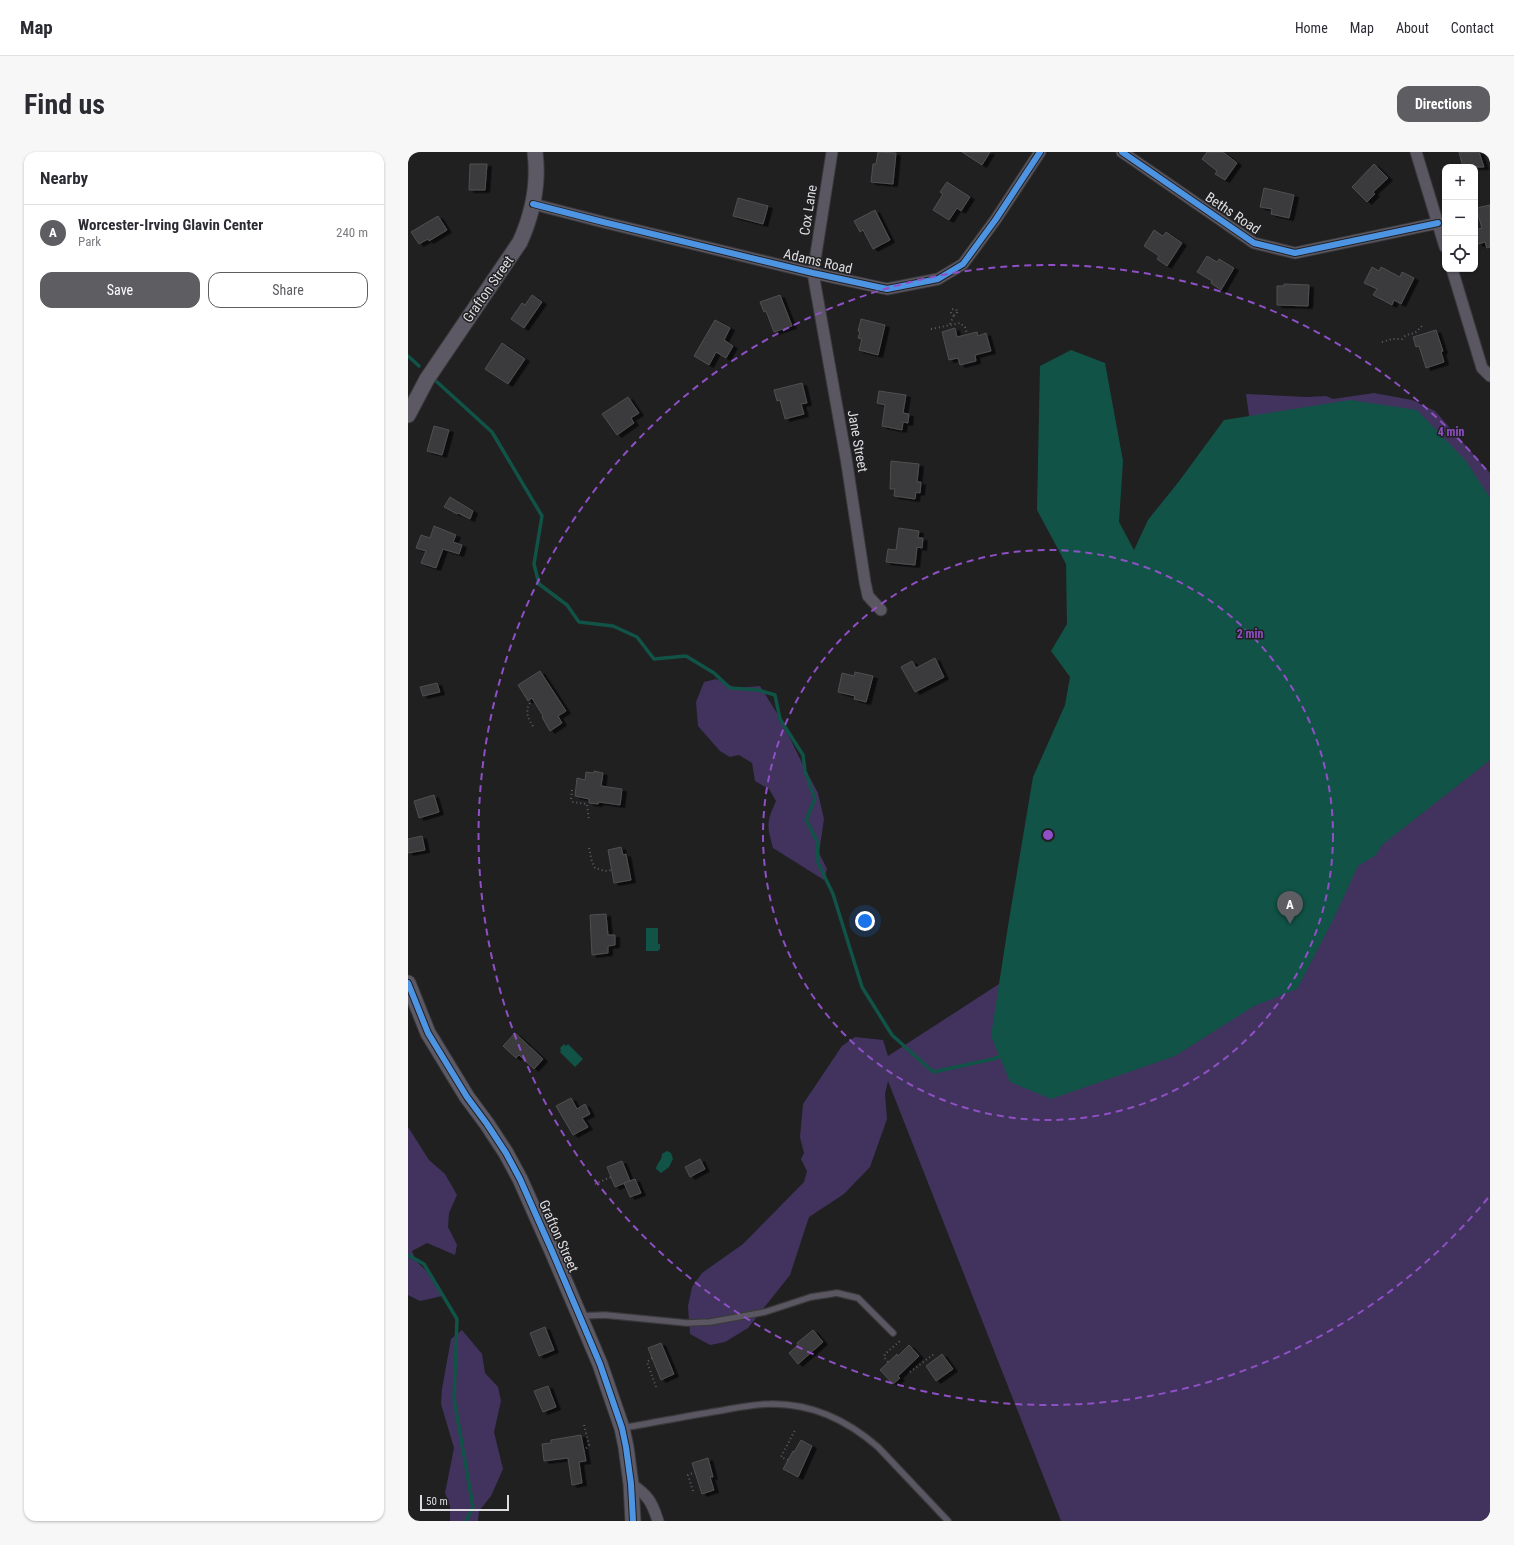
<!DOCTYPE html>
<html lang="en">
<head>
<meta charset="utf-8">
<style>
	body { margin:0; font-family:"Roboto Condensed",sans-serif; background:#f7f7f7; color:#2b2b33 }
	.controls { position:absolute; right:12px; top:12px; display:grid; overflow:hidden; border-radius:8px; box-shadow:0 1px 3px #0004 }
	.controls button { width:36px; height:36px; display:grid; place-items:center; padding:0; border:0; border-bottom:1px solid #e1e1e2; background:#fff; color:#2b2b33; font:20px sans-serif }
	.scale { position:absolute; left:12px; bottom:10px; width:89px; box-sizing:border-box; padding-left:4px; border:2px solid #dddddf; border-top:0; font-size:11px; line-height:14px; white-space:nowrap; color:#dddddf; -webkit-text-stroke:3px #201f22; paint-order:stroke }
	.you { position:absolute; left:457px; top:769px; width:14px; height:14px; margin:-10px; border:3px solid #fff; border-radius:50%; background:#1a73e8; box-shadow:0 0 0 6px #1a73e833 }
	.badge { display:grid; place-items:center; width:26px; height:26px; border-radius:50%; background:#5d5d62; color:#fff; font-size:13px; font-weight:700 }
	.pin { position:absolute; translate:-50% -33px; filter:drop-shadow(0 1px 2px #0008) }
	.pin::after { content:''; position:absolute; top:21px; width:14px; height:12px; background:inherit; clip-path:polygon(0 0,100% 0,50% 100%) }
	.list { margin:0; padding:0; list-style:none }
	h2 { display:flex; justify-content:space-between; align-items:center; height:52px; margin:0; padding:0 16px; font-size:17px }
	h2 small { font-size:13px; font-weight:400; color:#7c7c81 }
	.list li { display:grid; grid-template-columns:26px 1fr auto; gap:12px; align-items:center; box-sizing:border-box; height:56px; padding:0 16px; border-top:1px solid #e1e1e2 }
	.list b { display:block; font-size:15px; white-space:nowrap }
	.list p { margin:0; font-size:13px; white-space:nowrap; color:#7c7c81 }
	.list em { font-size:13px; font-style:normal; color:#7c7c81 }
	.actions { display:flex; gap:8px; padding:12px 16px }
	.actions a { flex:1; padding:9px 0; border:1px solid #5d5d62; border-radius:12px; text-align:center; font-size:14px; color:#5d5d62 }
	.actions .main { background:#5d5d62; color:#fff }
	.icon { flex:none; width:22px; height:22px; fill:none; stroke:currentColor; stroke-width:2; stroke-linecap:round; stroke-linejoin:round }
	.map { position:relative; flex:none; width:1082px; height:1369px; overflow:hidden; border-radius:12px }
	header { display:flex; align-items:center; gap:24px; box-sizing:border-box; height:56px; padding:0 20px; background:#fff; border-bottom:1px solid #e1e1e2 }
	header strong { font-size:19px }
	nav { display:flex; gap:22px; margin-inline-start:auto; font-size:14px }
	.intro { display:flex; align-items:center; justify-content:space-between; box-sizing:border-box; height:96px; padding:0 24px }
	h1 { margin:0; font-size:28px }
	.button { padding:10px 18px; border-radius:12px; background:#5d5d62; color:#fff; font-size:14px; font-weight:700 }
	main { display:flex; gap:24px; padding:0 24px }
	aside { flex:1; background:#fff; border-radius:12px; box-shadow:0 1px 3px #0004 }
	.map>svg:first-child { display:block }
</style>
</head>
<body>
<header>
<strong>Map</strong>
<nav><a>Home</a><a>Map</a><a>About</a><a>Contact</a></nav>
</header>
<div class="intro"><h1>Find us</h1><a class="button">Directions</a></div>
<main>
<aside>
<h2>Nearby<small></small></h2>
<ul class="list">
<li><span class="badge">A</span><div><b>Worcester-Irving Glavin Center</b><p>Park</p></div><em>240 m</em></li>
</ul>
<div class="actions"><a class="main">Save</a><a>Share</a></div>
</aside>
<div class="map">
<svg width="1082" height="1369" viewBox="0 0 1082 1369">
	<defs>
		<filter id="shadow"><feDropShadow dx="4.5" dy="2.5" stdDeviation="0" flood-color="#0009"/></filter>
	</defs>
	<rect width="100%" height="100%" fill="#202021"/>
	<!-- green -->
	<g fill="#41335e">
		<path d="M 966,241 L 1004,248 L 1027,259 L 1082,321 L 1082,1369 L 653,1369 L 480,929 L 477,942 L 479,967 L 462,1015 L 436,1042 L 401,1065 L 382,1123 L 340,1176 L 317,1190 L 302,1193 L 282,1182 L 280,1154 L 284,1135 L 294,1121 L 335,1092 L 396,1030 L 399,1019 L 393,1007 L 396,1001 L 392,985 L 395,952 L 434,894 L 447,885 L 475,888 L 480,904 L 893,636 L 838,242 L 899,245 L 918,244 L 925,247 Z"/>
		<path d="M 308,527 L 328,536 L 352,534 L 372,566 L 395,613 L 410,641 L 416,667 L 411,701 L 419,717 L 416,728 L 365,696 C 359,674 358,671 368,649 L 361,637 L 347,629 L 344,611 L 331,603 L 322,605 L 312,599 L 290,574 L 288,550 L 296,530 Z"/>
		<path d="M 0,975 L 21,1008 L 37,1022 L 49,1043 L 41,1061 L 40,1075 L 49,1093 L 47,1103 L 19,1091 L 4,1099 L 8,1109 L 25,1125 L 34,1144 L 12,1149 L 0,1143 Z"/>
		<path d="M 54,1178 L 74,1202 L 77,1221 L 90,1235 L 93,1249 L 86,1280 L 95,1317 L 83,1344 L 71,1359 L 70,1369 L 42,1369 L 42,1354 L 37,1341 L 46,1296 L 33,1252 L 34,1237 L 43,1187 Z"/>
	</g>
	<!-- water -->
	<g fill="#115347">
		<path d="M 663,198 L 697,211 L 715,309 L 711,370 L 726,398 L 740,368 L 772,328 L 816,268 L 942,248 L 1009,258 L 1058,309 L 1082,346 L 1082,608 L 974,693 L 968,703 L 950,714 L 925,768 L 889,837 L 846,854 L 767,904 L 643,947 L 602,930 L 583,884 L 600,774 L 625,625 L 657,553 L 662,525 L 643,499 L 659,472 L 658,412 L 629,358 L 632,214 Z"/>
		<path d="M 238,776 L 250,776 L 250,792 L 252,792 L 252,797 L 250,799 L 238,799 Z"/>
		<path d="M 156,892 L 158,894 L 160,892 L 175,907 L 167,915 L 152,900 L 153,898 L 152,896 Z"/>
		<path d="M 259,999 L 263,1001 L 265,1007 L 261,1015 L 253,1021 L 248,1017 C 249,1010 254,1009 254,1002 Z"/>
	</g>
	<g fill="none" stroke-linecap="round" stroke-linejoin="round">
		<!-- stream -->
		<g stroke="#115347" stroke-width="3.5">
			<path d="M 0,204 L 11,214"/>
			<path d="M 28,229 L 84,280 L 134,364 L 126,412 L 131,432 L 159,453 L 171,470 L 205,474 L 229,485 L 246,507 L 278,504 L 306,521 L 322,536 L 350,538 L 367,543 L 372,567 L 395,603 L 397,619 L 407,647 L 398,668 L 409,689 L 410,711 L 425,742 L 454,835 L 484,883 L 525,920 L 585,907 L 596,903"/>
			<path d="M 0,1103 L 16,1112 L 49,1167 L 46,1247 L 65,1355 L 58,1369"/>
		</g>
	</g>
	<!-- building -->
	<g fill="#3b3b3c" stroke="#4f4f50" filter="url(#shadow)">
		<path d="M 470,0 L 488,1 L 485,32 L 463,30 L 465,12 L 468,12 Z"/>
		<path d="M 554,0 L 582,0 L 574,13 Z"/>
		<path d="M 799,0 L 815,0 L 829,11 L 817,28 L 807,22 L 809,19 L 794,7 Z"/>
		<path d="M 1051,0 L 1071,0 L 1076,15 L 1055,15 Z"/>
		<path d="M 62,12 L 79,12 L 77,38 L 61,38 Z"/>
		<path d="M 966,12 L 980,26 L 965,40 L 967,42 L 959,50 L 944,35 Z"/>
		<path d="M 539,30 L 562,45 L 553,59 L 549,56 L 541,68 L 525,58 L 535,42 L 532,40 Z"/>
		<path d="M 856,36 L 886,43 L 881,66 L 863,62 L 864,57 L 852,55 Z"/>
		<path d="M 330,46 L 360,54 L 355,72 L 325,64 Z"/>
		<path d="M 1082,53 L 1082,95 L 1079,96 L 1077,90 L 1070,92 L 1067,78 L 1074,76 L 1068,56 Z"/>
		<path d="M 467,58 L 482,88 L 465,97 L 455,78 L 452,80 L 446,69 Z"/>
		<path d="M 30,64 L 39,78 L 21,89 L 20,87 L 11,92 L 3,80 Z"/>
		<path d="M 746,78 L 755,84 L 758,80 L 774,91 L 759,114 L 749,107 L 751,104 L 736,94 Z"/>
		<path d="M 799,104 L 809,110 L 811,107 L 826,116 L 813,138 L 803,131 L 804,129 L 789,120 Z"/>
		<path d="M 964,115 L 971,119 L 973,115 L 992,125 L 994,120 L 1006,126 L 993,152 L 986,148 L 984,153 L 965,143 L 969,137 L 956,131 Z"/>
		<path d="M 876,132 L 901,133 L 900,154 L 869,153 L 869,134 L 876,134 Z"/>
		<path d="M 124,143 L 134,150 L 116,176 L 103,167 L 114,151 L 117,153 Z"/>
		<path d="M 372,143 L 384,174 L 366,180 L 358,159 L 356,160 L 352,150 Z"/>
		<path d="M 453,167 L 477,173 L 470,203 L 451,198 L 454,187 L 450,186 L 452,180 L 450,179 Z"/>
		<path d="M 307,168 L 322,176 L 316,188 L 325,194 L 318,206 L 308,200 L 301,213 L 286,204 Z"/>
		<path d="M 547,176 L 549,185 L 569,180 L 570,184 L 578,181 L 583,199 L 567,203 L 568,209 L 552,213 L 550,206 L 541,208 L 534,180 Z"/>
		<path d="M 1028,178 L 1035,199 L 1033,200 L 1036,210 L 1018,216 L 1011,194 L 1008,195 L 1005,185 Z"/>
		<path d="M 94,191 L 117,207 L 100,232 L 77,217 Z"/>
		<path d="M 394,231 L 399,251 L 393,252 L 396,262 L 377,267 L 372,248 L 369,249 L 366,238 Z"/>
		<path d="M 471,239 L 498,243 L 495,261 L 501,262 L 500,271 L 495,270 L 494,278 L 474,274 L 477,253 L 469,251 Z"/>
		<path d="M 220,245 L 231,261 L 223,266 L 226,271 L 209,283 L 194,262 Z"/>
		<path d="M 26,274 L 41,278 L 34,303 L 19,299 Z"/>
		<path d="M 483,309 L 511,312 L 509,330 L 513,330 L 512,341 L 508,340 L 507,347 L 486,344 L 487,337 L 482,337 Z"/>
		<path d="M 42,345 L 65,359 L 62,367 L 50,361 L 49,362 L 36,355 Z"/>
		<path d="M 26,374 L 48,383 L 45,390 L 54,393 L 51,402 L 35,397 L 28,416 L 13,411 L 18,399 L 8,396 L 13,383 L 22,386 Z"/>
		<path d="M 491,376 L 511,379 L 510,386 L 515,386 L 514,396 L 509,395 L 507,413 L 478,410 L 480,397 L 488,398 Z"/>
		<path d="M 527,506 L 536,525 L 507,540 L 493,515 L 504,509 L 508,516 Z"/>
		<path d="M 132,519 L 158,559 L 150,564 L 154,571 L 142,579 L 134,565 L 135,564 L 124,546 L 120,549 L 110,533 Z"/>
		<path d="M 447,520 L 465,524 L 458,550 L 446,547 L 447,544 L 430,540 L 434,521 L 446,524 Z"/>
		<path d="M 29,531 L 32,540 L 15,544 L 12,535 Z"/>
		<path d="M 186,619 L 195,621 L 193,634 L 214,637 L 212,653 L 191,650 L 190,652 L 181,651 L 181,647 L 167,644 L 169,626 L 177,628 L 178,620 L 186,621 Z"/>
		<path d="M 26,643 L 31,660 L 11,666 L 6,649 Z"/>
		<path d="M 14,684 L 17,698 L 0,701 L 0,687 Z"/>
		<path d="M 213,695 L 215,703 L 218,702 L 223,728 L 206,731 L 200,698 Z"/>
		<path d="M 198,762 L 200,783 L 207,783 L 207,793 L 200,794 L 200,801 L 184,803 L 182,763 Z"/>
		<path d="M 107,881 L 135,907 L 126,917 L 111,903 L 108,906 L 95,894 Z"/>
		<path d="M 163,946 L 169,957 L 177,952 L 182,962 L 174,966 L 180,975 L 165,983 L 148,954 Z"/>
		<path d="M 292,1007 L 297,1017 L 282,1025 L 277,1015 Z"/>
		<path d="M 214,1009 L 222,1029 L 207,1035 L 199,1015 Z"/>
		<path d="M 227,1027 L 233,1041 L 222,1045 L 216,1031 Z"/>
		<path d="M 137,1175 L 146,1198 L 131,1204 L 122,1181 Z"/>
		<path d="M 405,1178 L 415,1190 L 390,1212 L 381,1201 L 390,1193 L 389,1191 Z"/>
		<path d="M 253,1191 L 266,1222 L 253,1228 L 240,1196 Z"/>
		<path d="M 501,1193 L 511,1204 L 490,1224 L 492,1226 L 485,1232 L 472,1218 L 489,1202 L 490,1204 Z"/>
		<path d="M 534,1202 L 545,1217 L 528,1229 L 518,1214 Z"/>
		<path d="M 140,1234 L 148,1255 L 135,1260 L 126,1239 Z"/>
		<path d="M 173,1283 L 178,1309 L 171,1310 L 174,1331 L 164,1333 L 160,1306 L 136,1309 L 134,1292 L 143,1291 L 143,1288 Z"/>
		<path d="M 393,1288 L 404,1294 L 390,1325 L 375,1317 L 385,1299 L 386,1300 Z"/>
		<path d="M 300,1306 L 305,1325 L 302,1325 L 306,1338 L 294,1342 L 284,1311 Z"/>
	</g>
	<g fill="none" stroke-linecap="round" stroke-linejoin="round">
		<!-- lane casing -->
		<g stroke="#3a3a3c" stroke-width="8">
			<g id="lane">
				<path d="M 172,1164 L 197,1163 L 279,1171 L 302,1170 L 357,1160 L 403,1145 L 429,1141 L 450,1146 L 485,1181"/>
				<path d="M 214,1276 C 244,1271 274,1265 304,1260 C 323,1257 343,1252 362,1252 C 404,1251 439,1268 470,1295 L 540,1369"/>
			</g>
		</g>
		<!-- street casing -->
		<g stroke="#3a3a3c" stroke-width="13">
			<g id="street">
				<path d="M 424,0 L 405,121 L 438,306 L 457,430 L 460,444 L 473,458"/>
				<path d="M 714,0 L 846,91 L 887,101 L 1030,71"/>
				<path d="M 1008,0 L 1037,95"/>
				<path d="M 125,52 L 195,70 L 405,121 L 479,137 L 530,127 L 555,112 L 588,67 L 632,0"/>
				<path d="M 1044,117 L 1074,216 L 1082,224"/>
				<path d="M 223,1332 C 240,1343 244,1350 250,1369"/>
			</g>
		</g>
		<!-- secondary casing -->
		<g stroke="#3a3a3c" stroke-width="17">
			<g id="secondary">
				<path d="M 0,263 L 19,227 L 112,90 C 125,61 131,31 127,0"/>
				<path d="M 0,831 L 20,881 L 59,945 L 79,972 L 98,1001 L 112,1027 L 144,1099 L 192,1212 L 214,1276 L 218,1295 L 223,1332 L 225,1369"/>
			</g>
		</g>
		<!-- path -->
		<g stroke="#5f5c64" stroke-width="2" stroke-dasharray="1 3" stroke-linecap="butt">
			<circle cx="546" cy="160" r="3"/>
			<path d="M 542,172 L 546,163"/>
			<path d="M 523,177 L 552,171 L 557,175 L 559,182"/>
			<path d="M 974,190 L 984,187 L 994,187 L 998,183 L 1007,181 L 1014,174"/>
			<path d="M 122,551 C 116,560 121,568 126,576"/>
			<path d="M 164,638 L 163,647 L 165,650 L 179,652 L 181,669"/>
			<path d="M 181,696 L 184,710 L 187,716 L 197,719 L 204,718"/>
			<path d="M 187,1032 L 203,1025"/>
			<path d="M 244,1206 L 239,1210 L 248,1235"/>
			<path d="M 480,1210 L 476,1205 L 477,1202 L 492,1189"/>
			<path d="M 502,1220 L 526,1202"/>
			<path d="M 176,1273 L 181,1293 L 176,1299"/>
			<path d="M 380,1308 L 373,1305 L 387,1278"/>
			<path d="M 285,1339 L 280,1323 L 287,1320"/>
		</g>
		<!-- lane -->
		<use href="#lane" stroke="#5b5762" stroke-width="5.5"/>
		<!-- street -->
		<use href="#street" stroke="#5b5762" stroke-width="11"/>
		<!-- secondary -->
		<use href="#secondary" stroke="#5c5965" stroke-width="15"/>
		<!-- cycleway casing -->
		<g stroke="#201f22" stroke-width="8">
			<g id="cycleway">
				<path d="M 714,0 L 846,91 L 887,101 L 1030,71"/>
				<path d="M 125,52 L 195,70 L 405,121 L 479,137 L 530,127 L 555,112 L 588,67 L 632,0"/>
				<path d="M 0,831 L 20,881 L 59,945 L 79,972 L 98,1001 L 112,1027 L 144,1099 L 192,1212 L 214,1276 L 218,1295 L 223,1332 L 225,1369"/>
			</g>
		</g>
		<!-- cycleway -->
		<use href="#cycleway" stroke="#4d94e3" stroke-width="6"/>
	</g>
	<!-- distance rings -->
	<g fill="none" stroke="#8f4fc5" stroke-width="2" stroke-dasharray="7 5">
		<circle cx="640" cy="683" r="285"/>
		<path d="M1080 1046A570 570 0 1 1 1080 320"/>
	</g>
	<g text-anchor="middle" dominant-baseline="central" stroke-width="3" stroke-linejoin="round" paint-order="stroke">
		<!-- street labels -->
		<g font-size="14" fill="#dddddf" stroke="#201f22">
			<text transform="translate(400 58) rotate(-81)">Cox Lane</text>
			<text transform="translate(825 61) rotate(34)">Beths Road</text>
			<text transform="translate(410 109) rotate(13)">Adams Road</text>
			<text transform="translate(80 137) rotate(-55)">Grafton Street</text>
			<text transform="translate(450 289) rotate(80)">Jane Street</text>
			<text transform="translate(151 1084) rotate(66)">Grafton Street</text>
		</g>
	</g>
	<circle cx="640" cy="683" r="6" fill="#8f4fc5" stroke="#201f22" stroke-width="2"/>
	<g font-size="12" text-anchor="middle" font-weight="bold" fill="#8f4fc5" stroke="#201f22" stroke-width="3" stroke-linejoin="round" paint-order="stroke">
		<text x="1043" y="284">4 min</text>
		<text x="842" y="486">2 min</text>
	</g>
</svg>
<div class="controls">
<button>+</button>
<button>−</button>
<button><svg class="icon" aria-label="locate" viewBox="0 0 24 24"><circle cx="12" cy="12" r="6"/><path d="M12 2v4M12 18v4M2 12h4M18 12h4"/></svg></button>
</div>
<div class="scale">50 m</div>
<div class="you"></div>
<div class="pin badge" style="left:882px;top:772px">A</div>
</div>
</main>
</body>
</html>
